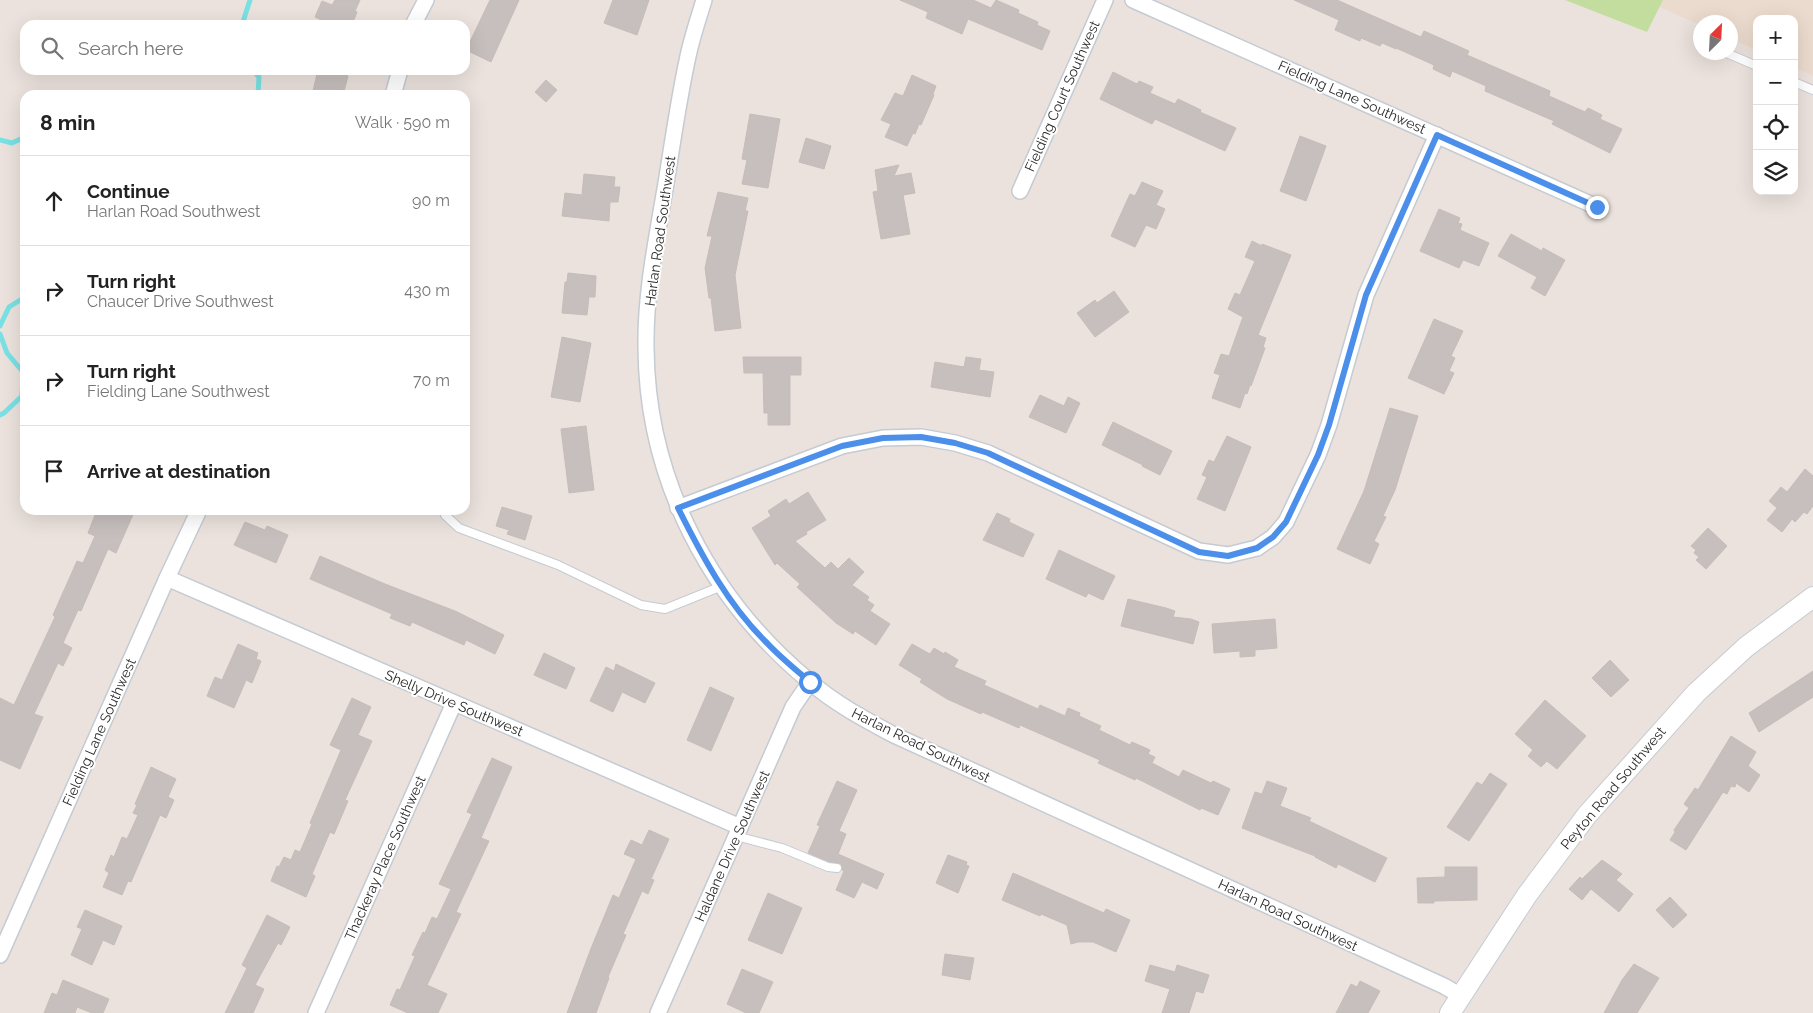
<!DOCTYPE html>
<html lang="en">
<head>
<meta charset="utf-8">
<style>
	body { margin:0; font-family:Raleway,sans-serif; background:#f6f6f6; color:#222 }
	.controls { position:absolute; right:15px; top:15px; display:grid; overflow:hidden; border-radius:10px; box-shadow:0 5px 20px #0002 }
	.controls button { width:45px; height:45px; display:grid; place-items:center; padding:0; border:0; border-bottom:1px solid #e0e0e0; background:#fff; color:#222; font:25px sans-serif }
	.compass { position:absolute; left:1693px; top:15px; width:45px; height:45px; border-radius:50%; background:#fff; box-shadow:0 5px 20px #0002; rotate:24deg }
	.stop { position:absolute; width:15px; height:15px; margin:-11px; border:4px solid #4b8fea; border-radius:50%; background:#fff }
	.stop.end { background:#4b8fea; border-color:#fff; box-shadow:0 1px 5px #0008 }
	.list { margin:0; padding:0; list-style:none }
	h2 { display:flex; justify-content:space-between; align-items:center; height:65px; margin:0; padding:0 20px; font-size:21px }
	h2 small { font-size:16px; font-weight:400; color:#767676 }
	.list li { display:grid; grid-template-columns:32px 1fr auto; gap:15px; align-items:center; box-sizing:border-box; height:90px; padding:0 20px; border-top:1px solid #e0e0e0 }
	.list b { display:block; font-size:19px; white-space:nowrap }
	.list p { margin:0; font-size:16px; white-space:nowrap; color:#767676 }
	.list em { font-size:16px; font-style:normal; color:#767676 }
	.icon { flex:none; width:28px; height:28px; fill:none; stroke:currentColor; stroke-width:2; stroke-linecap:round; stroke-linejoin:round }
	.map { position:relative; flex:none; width:1813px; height:1013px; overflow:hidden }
	.search { position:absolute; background:#fff; box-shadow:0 5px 20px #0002; left:20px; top:20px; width:450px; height:55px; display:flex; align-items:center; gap:12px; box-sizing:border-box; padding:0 18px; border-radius:15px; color:#767676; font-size:19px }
	.panel { position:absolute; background:#fff; box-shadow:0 5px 20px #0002; left:20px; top:90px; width:450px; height:425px; border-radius:15px }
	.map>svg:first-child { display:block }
</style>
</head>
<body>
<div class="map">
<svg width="1813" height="1013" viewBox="0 0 1813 1013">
	<rect width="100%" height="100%" fill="#ebe2dd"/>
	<!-- education -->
	<path fill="#ebdbce" d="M 1644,0 L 1813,0 L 1813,76 L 1794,67 L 1794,19 L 1757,19 L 1757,50 L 1731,39 L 1730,22 L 1700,22 L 1700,25 Z"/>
	<!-- green -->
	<path fill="#c3dd9e" d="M 1565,0 L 1663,0 L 1647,32 Z"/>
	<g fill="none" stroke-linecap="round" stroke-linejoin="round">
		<!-- stream -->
		<g stroke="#79e1e4" stroke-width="5">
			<path d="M 242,25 L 250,0"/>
			<path d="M 253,70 L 259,77 L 258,95"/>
			<path d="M 0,140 L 12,143 L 25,137"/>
			<path d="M 0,326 L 9,307 L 25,297"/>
			<path d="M 0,334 L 7,353 L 23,372 L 22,396 L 4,413 L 0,415"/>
		</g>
	</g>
	<!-- building -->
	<g fill="#c6bfbd" stroke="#c6bdb7">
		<path d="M 335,0 L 360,0 L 355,11 L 357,12 L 352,25 L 332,25 L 315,17 L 322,1 L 332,5 Z"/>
		<path d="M 490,0 L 519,0 L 491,62 L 466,50 Z"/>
		<path d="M 613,0 L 649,0 L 637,35 L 604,23 Z"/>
		<path d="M 900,0 L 973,0 L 991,8 L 996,0 L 1019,10 L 1018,13 L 1038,22 L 1037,25 L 1050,31 L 1042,50 L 968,19 L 962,34 L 926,18 L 928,12 Z"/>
		<path d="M 1294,0 L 1337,0 L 1421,37 L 1424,31 L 1469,51 L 1467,55 L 1550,91 L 1549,96 L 1585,112 L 1588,108 L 1602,115 L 1600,119 L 1622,129 L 1610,153 L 1552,124 L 1554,121 L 1485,91 L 1486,86 L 1452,71 L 1450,77 L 1433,69 L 1434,65 L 1396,48 L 1396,49 L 1382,43 L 1380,46 L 1361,38 L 1360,41 L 1335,30 L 1339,20 Z"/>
		<path d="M 318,70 L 345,70 L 344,75 L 348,76 L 343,95 L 312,95 Z"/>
		<path d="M 1113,72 L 1137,84 L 1139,81 L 1153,87 L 1150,93 L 1175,104 L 1178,99 L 1201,110 L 1200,112 L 1236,128 L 1225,151 L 1155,119 L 1152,124 L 1100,99 Z"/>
		<path d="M 912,75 L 936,86 L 933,94 L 934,95 L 921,125 L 919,124 L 915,134 L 913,133 L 907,146 L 885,137 L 891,124 L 881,120 L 895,93 L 903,96 Z"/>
		<path d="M 546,80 L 557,90 L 546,102 L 535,92 Z"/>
		<path d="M 750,114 L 780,119 L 768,188 L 742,184 L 747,160 L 742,159 Z"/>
		<path d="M 1300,136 L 1326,146 L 1306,201 L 1280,191 Z"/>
		<path d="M 806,138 L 831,146 L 824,169 L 799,162 Z"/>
		<path d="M 899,165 L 894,176 L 911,173 L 915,193 L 903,195 L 910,234 L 881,239 L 873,192 L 878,191 L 875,170 Z"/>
		<path d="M 584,174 L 615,177 L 614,187 L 620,187 L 618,202 L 610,202 L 609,221 L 562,216 L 565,193 L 582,195 Z"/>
		<path d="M 1142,182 L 1163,191 L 1156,205 L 1165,209 L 1156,229 L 1146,225 L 1135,247 L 1111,236 L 1130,194 L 1135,196 Z"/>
		<path d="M 718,192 L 748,198 L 745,211 L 748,211 L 735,275 L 741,328 L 715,331 L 711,298 L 709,298 L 705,268 L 712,236 L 707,236 Z"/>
		<path d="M 1439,209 L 1460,218 L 1458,223 L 1462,224 L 1460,230 L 1489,243 L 1479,266 L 1463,260 L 1459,268 L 1420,251 Z"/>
		<path d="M 1511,234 L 1542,251 L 1543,248 L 1565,260 L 1545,296 L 1531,288 L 1537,277 L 1498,256 Z"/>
		<path d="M 1252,241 L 1262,246 L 1262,244 L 1291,255 L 1258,335 L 1266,338 L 1263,347 L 1265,348 L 1251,386 L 1250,385 L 1247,394 L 1245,393 L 1240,408 L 1212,398 L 1220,375 L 1214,373 L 1221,354 L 1229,356 L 1243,317 L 1228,309 L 1235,293 L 1240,295 L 1255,261 L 1245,257 Z"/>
		<path d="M 568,273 L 596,276 L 595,297 L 589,297 L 587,315 L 562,313 L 565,282 L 567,282 Z"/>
		<path d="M 1114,291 L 1129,312 L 1095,337 L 1077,313 L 1095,300 L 1097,303 Z"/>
		<path d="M 1434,319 L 1463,331 L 1451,356 L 1455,358 L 1449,371 L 1454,373 L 1444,394 L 1408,378 Z"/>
		<path d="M 562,337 L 591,343 L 580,402 L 551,397 Z"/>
		<path d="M 743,357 L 801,357 L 801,375 L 790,375 L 790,425 L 768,425 L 768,413 L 764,413 L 763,373 L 744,373 Z"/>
		<path d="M 966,357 L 981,359 L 979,370 L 994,372 L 990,397 L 931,387 L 935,362 L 964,367 Z"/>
		<path d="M 1040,395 L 1064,406 L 1068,397 L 1080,403 L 1066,433 L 1029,417 Z"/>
		<path d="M 1390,408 L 1418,416 L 1395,490 L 1383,516 L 1386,517 L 1374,541 L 1379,544 L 1370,564 L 1337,549 L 1364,491 Z"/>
		<path d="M 1113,422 L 1172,451 L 1160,475 L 1142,466 L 1143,465 L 1102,445 Z"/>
		<path d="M 586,426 L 594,490 L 569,493 L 561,429 Z"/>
		<path d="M 1227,436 L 1251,447 L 1225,511 L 1197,499 L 1207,477 L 1202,475 L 1209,460 L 1214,462 Z"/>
		<path d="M 1805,469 L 1813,476 L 1813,506 L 1807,514 L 1804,512 L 1795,522 L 1792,519 L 1782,532 L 1767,520 L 1777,508 L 1769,501 L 1781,487 L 1787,492 Z"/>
		<path d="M 808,492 L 826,520 L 806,532 L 807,534 L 795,541 L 825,568 L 831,562 L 838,569 L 849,558 L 864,572 L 852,585 L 869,597 L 867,600 L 874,605 L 870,611 L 890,624 L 876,645 L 855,631 L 853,634 L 836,623 L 797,587 L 800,584 L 777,563 L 775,565 L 752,528 L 771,516 L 768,511 L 786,499 L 789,504 Z"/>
		<path d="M 502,507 L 532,516 L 525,540 L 507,534 L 509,530 L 496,526 Z"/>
		<path d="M 97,510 L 135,510 L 116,553 L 108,549 L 81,611 L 78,610 L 63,643 L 72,648 L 63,666 L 58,663 L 34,714 L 43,717 L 20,769 L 0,760 L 0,698 L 14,705 L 55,617 L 53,615 L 77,561 L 83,563 L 95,536 L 88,533 Z"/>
		<path d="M 997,513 L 1010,519 L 1009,522 L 1034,534 L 1023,557 L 983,540 Z"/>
		<path d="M 245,522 L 265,530 L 267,526 L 288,535 L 276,563 L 234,545 Z"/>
		<path d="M 1708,528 L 1727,546 L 1706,569 L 1696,560 L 1699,557 L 1694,553 L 1696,550 L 1691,546 Z"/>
		<path d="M 1059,550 L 1115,576 L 1103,600 L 1088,593 L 1086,597 L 1046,579 Z"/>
		<path d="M 320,556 L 385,584 L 455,611 L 504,635 L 495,654 L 466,640 L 464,645 L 412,622 L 410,626 L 390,618 L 392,614 L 310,579 Z"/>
		<path d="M 1128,599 L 1166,608 L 1175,611 L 1173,617 L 1191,619 L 1199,622 L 1193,644 L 1121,626 Z"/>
		<path d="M 1275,619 L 1277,648 L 1255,650 L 1255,656 L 1240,657 L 1240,651 L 1214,653 L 1212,624 Z"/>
		<path d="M 238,644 L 258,653 L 256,659 L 261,661 L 252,683 L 246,680 L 234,708 L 207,696 L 215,677 L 222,680 Z"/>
		<path d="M 912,644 L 930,654 L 934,648 L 944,654 L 945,652 L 958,660 L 954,667 L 986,681 L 984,685 L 1038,709 L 1040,705 L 1065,716 L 1068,708 L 1080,713 L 1079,716 L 1101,726 L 1099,730 L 1130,745 L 1132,742 L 1150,750 L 1148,754 L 1155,757 L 1152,763 L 1179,777 L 1183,770 L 1211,783 L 1213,781 L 1230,789 L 1218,815 L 1201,808 L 1200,810 L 1136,778 L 1135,780 L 1098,763 L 1100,760 L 1020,725 L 1019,728 L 982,712 L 981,714 L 947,699 L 920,682 L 922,679 L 899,665 Z"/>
		<path d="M 544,653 L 575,668 L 566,689 L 534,675 Z"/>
		<path d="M 1610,660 L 1629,680 L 1611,697 L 1592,678 Z"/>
		<path d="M 616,664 L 655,683 L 645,703 L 622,692 L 613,712 L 590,701 L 606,667 L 614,671 Z"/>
		<path d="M 1813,671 L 1813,697 L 1759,732 L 1749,713 Z"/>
		<path d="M 710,687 L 734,698 L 711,751 L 687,740 Z"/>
		<path d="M 352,698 L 371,707 L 358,735 L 372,741 L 345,800 L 348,801 L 334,834 L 330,832 L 312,874 L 315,876 L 306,897 L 271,881 L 277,866 L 279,867 L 284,857 L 291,860 L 295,850 L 300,852 L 312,824 L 310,823 L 341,750 L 330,745 Z"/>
		<path d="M 1545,700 L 1586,736 L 1557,769 L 1547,761 L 1541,767 L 1528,756 L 1533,750 L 1515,734 Z"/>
		<path d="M 1731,736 L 1756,752 L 1748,766 L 1760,775 L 1749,792 L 1736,783 L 1735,787 L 1731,786 L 1727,794 L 1723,792 L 1686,850 L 1670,840 L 1675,832 L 1674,830 L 1689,808 L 1684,804 L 1695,788 L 1698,790 Z"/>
		<path d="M 492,758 L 512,767 L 481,838 L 489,841 L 456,912 L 461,914 L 427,985 L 447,994 L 438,1013 L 408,1013 L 390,1005 L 397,989 L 400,990 L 415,956 L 412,955 L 423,932 L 425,933 L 432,917 L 437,919 L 451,889 L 439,884 L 472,814 L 467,812 Z"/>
		<path d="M 151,767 L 176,779 L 168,797 L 174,800 L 166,818 L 160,815 L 131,882 L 128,881 L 122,895 L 103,887 L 109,873 L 105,870 L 111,855 L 114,857 L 122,837 L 127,839 L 138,815 L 133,813 L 137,805 L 135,804 Z"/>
		<path d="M 1490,773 L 1507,784 L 1469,841 L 1447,827 L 1477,782 L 1482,785 Z"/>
		<path d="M 837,781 L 857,790 L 839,831 L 846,834 L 838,854 L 884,874 L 877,889 L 862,882 L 854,898 L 836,890 L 844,871 L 842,870 L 841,864 L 829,862 L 808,853 L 820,826 L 817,825 Z"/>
		<path d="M 1267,781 L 1287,788 L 1280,806 L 1311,818 L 1309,821 L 1387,858 L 1375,882 L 1338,864 L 1336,868 L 1315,857 L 1315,856 L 1242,828 L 1255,792 L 1262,794 Z"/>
		<path d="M 649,830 L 669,839 L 651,879 L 654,880 L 648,894 L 642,891 L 623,934 L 626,935 L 608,977 L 609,978 L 596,1013 L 567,1013 L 590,951 L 613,895 L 619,898 L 636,859 L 624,854 L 631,840 L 642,845 Z"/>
		<path d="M 948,855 L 967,862 L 966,865 L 969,866 L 958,893 L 936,883 Z"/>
		<path d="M 1602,860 L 1622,874 L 1616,880 L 1633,894 L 1619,912 L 1591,889 L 1582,900 L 1569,889 L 1580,877 L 1582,879 Z"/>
		<path d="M 1445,867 L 1477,867 L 1477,900 L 1434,901 L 1434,903 L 1418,903 L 1417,878 L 1445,877 Z"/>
		<path d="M 1013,873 L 1104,913 L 1106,909 L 1130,920 L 1116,952 L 1093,942 L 1078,942 L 1071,944 L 1067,925 L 1041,914 L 1040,916 L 1002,900 Z"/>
		<path d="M 768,893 L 802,908 L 782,954 L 748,940 Z"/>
		<path d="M 1670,897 L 1687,915 L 1673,928 L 1656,910 Z"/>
		<path d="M 85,910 L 122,926 L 114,945 L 103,940 L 92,965 L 71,955 L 82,929 L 77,927 Z"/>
		<path d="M 267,915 L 290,927 L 281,945 L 278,943 L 255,985 L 264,989 L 253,1013 L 225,1013 L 247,968 L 242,965 Z"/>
		<path d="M 945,954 L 974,958 L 970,980 L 942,975 Z"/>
		<path d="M 1634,964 L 1659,978 L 1637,1013 L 1604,1013 L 1622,980 Z"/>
		<path d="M 1150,965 L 1175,972 L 1177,965 L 1209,975 L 1203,993 L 1196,991 L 1189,1013 L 1162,1013 L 1170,989 L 1145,981 Z"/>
		<path d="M 742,969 L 773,982 L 759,1013 L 746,1013 L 727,1004 Z"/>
		<path d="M 63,980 L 109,999 L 103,1013 L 92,1013 L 77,1007 L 75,1013 L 44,1013 L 52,993 L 57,995 Z"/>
		<path d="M 1360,981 L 1380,991 L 1368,1013 L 1336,1013 L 1351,984 L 1357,987 Z"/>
	</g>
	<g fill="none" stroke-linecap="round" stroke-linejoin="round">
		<!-- lane casing -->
		<g stroke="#c5cbd2" stroke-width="10">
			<g id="lane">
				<path d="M 1724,52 L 1757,66"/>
				<path d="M 1794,82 L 1813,90"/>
				<path d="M 446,510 L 445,515 L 459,528 L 558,565 L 641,605 L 665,609 L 722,586"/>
				<path d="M 736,836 L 782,848 L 828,867 L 837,868"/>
			</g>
		</g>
		<!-- street casing -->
		<g stroke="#c5cbd2" stroke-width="18">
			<g id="street">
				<path d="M 704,0 C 698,20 691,40 687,61 C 678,103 672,147 665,189 C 656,242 645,295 646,348 C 647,479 709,598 809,681 C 834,703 864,719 894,735 L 1444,986 L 1461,996"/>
				<path d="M 1133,0 L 1597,207"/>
				<path d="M 413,25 L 426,0"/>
				<path d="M 393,95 L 400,70"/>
				<path d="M 1020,191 L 1105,0"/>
				<path d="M 678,508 L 842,446 L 883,438 L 921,437 L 955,443 L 988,453 L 1199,551 L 1228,555 L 1257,548 L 1273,537 L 1286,522 L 1318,455 L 1329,425 L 1366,295 L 1437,135"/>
				<path d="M 167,578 L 740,827"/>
				<path d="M 0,955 L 167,578 L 199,510"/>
				<path d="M 316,1013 L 454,703"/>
				<path d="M 658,1013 L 793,707 L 810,682"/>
			</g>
		</g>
		<!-- secondary casing -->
		<g stroke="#c5cbd2" stroke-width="22">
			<path id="secondary" d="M 1450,1013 L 1527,895 L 1587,815 L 1696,693 L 1746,647 L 1813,597"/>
		</g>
		<!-- lane -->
		<use href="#lane" stroke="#fff" stroke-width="8"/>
		<!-- street -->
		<use href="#street" stroke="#fff" stroke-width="15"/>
		<!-- secondary -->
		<use href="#secondary" stroke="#fff" stroke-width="20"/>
	</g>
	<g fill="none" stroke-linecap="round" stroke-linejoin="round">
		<!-- route -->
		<path stroke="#4b8fea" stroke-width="6" d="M 810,682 C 795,669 780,657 767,643 C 728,605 702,556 678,508 L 842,446 L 883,438 L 921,437 L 955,443 L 988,453 L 1199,552 L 1228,556 L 1257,548 L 1273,537 L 1286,522 L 1318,455 L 1329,425 L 1366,295 L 1437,135 L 1597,207"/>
	</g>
	<g text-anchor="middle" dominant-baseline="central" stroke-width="4" stroke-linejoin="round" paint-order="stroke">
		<!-- street labels -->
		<g font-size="14" fill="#2a2a2a" stroke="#fff">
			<text transform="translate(1062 96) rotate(-66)">Fielding Court Southwest</text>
			<text transform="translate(1352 97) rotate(24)">Fielding Lane Southwest</text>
			<text transform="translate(660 231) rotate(-82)">Harlan Road Southwest</text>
			<text transform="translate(454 703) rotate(23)">Shelly Drive Southwest</text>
			<text transform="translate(99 732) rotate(-66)">Fielding Lane Southwest</text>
			<text transform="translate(921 745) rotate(26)">Harlan Road Southwest</text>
			<text transform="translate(1613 788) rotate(-50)">Peyton Road Southwest</text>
			<text transform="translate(732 846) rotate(-66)">Haldane Drive Southwest</text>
			<text transform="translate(385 858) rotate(-66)">Thackeray Place Southwest</text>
			<text transform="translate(1288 915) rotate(25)">Harlan Road Southwest</text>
		</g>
	</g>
</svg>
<div class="controls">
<button>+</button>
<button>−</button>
<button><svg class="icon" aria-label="locate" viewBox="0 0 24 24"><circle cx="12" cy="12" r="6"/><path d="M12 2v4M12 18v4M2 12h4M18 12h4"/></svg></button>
<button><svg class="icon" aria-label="layers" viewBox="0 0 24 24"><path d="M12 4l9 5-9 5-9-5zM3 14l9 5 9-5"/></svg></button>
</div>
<svg class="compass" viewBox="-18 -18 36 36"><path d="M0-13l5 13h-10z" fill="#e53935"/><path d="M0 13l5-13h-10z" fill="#767676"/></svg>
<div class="stop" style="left:810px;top:682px"></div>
<div class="stop end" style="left:1597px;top:207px"></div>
<div class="search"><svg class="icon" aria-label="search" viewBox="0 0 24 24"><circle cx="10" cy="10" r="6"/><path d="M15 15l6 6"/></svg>Search here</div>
<section class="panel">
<h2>8 min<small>Walk · 590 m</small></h2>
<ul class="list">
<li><svg class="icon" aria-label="ahead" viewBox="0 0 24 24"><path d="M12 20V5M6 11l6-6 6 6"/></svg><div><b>Continue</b><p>Harlan Road Southwest</p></div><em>90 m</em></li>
<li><svg class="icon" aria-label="right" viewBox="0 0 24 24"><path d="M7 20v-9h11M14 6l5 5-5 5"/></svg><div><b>Turn right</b><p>Chaucer Drive Southwest</p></div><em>430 m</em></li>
<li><svg class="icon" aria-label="right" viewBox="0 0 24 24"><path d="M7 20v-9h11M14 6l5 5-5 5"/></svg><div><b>Turn right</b><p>Fielding Lane Southwest</p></div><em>70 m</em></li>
<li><svg class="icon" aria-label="arrive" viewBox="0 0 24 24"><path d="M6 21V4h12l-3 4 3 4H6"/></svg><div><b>Arrive at destination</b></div></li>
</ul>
</section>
</div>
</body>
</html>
